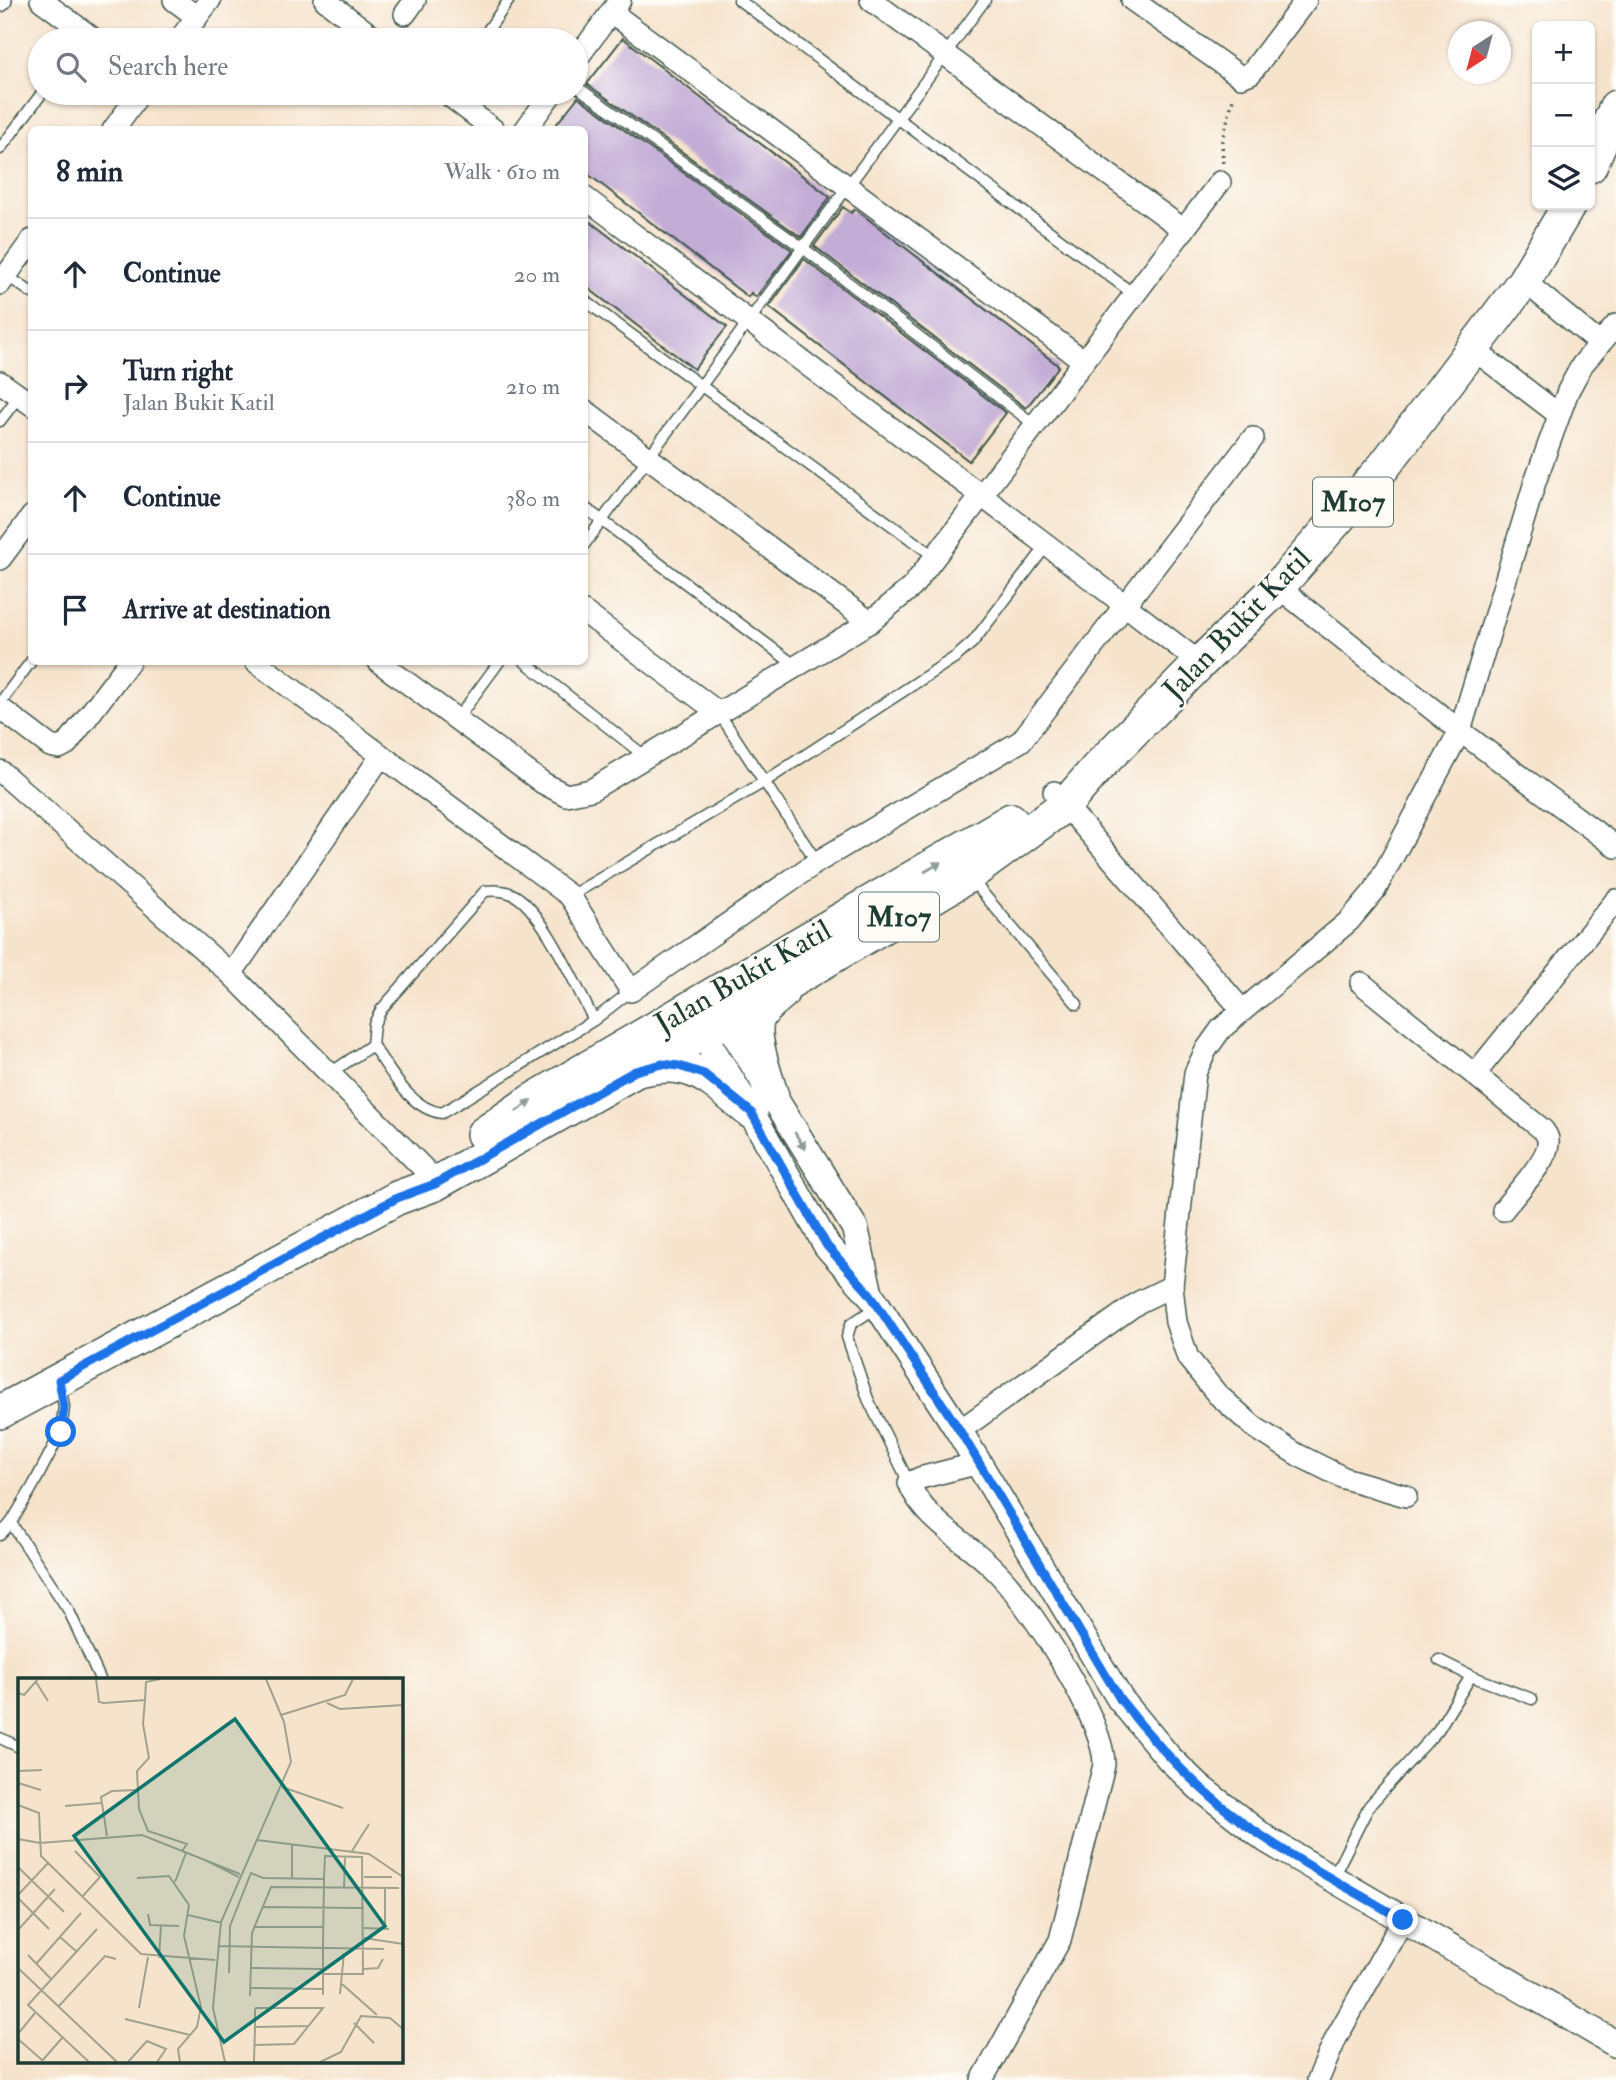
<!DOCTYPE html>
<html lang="en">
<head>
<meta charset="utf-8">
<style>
	body { margin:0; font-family:"IM FELL Double Pica",serif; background:#f6f6f7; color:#1f2937 }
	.controls { position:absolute; right:21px; top:21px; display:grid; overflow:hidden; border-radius:10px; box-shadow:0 2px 5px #0004 }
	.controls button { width:63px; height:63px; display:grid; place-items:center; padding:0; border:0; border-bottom:2px solid #e0e1e3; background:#fff; color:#1f2937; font:35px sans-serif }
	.compass { position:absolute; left:1448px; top:21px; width:63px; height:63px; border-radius:50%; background:#fff; box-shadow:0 2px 5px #0004; rotate:216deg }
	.stop { position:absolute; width:21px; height:21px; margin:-16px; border:5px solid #1a73e8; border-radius:50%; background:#fff }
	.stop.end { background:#1a73e8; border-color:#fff; box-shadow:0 2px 7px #0008 }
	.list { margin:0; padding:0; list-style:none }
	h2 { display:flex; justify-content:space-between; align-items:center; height:91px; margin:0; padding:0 28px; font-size:30px }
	h2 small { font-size:23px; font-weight:400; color:#747a83 }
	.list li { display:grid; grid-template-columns:46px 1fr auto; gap:21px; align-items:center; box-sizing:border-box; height:112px; padding:0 28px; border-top:2px solid #e0e1e3 }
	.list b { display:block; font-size:26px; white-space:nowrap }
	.list p { margin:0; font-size:23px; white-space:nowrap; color:#747a83 }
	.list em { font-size:23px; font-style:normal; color:#747a83 }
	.icon { flex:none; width:38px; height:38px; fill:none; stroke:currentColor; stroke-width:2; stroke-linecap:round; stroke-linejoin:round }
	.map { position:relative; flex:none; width:1616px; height:2080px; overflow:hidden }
	.search { position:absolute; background:#fff; box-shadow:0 2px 5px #0004; left:28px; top:28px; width:560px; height:77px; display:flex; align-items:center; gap:18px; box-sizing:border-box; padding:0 24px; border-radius:38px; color:#747a83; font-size:26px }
	.panel { position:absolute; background:#fff; box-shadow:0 2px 5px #0004; left:28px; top:126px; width:560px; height:539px; border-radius:10px }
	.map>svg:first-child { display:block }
</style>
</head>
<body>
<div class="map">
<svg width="1616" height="2080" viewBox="0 0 1616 2080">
	<rect width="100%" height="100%" fill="#fdfcf7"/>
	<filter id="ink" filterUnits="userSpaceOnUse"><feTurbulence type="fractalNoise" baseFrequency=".0143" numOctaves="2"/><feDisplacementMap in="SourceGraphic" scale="14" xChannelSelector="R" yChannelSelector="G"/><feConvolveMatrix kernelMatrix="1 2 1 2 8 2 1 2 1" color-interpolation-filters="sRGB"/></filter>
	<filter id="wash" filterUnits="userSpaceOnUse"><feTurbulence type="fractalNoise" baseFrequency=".00686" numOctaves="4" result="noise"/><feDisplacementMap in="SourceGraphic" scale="28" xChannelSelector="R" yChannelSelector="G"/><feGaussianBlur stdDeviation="1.57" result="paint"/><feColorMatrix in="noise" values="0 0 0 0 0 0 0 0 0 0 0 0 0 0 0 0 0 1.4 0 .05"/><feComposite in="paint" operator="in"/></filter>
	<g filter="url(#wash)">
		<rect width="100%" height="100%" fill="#f6e3cc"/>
		<g id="blocks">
			<!-- building -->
			<g fill="#c3acd6">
				<path d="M 623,38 L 830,197 L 801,237 L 587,84 Z"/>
				<path d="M 578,97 L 792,250 L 756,297 L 751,293 L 748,297 L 584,171 L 584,130 L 552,130 Z"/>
				<path d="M 843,207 L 851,213 L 855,209 L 1059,366 L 1026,408 L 814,246 Z"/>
				<path d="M 584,217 L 727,327 L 694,369 L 584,285 Z"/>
				<path d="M 804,259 L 1006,413 L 969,461 L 769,307 Z"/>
			</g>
		</g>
	</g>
	<g filter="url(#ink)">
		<use href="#blocks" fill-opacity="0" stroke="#3f564b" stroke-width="2"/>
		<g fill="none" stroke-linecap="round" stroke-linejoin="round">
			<!-- service casing -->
			<g stroke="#3f564b" stroke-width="13">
				<g id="service">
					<path d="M 739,0 L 1135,295"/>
					<path d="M 481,40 L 509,0"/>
					<path d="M 576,86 L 803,248 L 1035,425"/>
					<path d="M 0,149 L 42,93"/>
					<path d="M 6,275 L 32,293"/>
					<path d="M 584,300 L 935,557"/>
					<path d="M 0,421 L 19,396"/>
					<path d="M 584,507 L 796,666"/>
					<path d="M 584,545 L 985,0"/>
					<path d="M 525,662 L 646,757"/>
					<path d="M 0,703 L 32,660"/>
					<path d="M 719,713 L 817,862"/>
					<path d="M 457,719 L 499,662"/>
					<path d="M 970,878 L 1077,1004"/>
					<path d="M 570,896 L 764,782 L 957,656 L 973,642 L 1047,545"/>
					<path d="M 594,1020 C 577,989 542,907 512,894 C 503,890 494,890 485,891 L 381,1010 L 374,1024 L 372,1045 C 390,1069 409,1109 442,1113 L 594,1020 L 631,991"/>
					<path d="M 329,1074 L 372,1045"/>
					<path d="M 877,1307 L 851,1324 L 847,1337 L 868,1399 L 909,1483"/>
					<path d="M 11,1523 L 69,1611 L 100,1679"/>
					<path d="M 0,1535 L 11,1523 L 33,1486 L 61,1432 L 64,1407 L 60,1384"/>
					<path d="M 1439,1660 L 1471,1676 L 1532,1699"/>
					<path d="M 0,1738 L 19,1747"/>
					<path d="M 1333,1877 L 1369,1806 L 1438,1730 L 1471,1676"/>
				</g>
			</g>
			<!-- minor casing -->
			<g stroke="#3f564b" stroke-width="24">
				<g id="minor">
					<path d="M 41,0 L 95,40"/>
					<path d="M 174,0 L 197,17"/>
					<path d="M 325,0 L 377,40"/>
					<path d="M 871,0 L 1184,230"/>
					<path d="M 1132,0 L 1241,77 L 1251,73 L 1306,0"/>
					<path d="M 0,1 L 1,0"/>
					<path d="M 611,12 L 1084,361"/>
					<path d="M 405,14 L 415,0"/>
					<path d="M 179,40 L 210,0"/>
					<path d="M 576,60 L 620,0"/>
					<path d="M 446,93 L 494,130"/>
					<path d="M 113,130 L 140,93"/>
					<path d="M 525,130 L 552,93"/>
					<path d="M 584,197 L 1047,545 L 1200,663"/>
					<path d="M 1524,281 L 1599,343"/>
					<path d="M 0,284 L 32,240"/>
					<path d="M 1473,349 L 1558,414"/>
					<path d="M 0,382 L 32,405"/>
					<path d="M 584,410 L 870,622"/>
					<path d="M 0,559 L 32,516"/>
					<path d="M 1278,587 L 1460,731 L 1616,847"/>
					<path d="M 584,612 L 719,713"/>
					<path d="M 256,662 L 570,896 L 631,991 L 817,862 L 1021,741 L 1253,438"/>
					<path d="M 379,662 L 543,783 L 566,795 L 591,790 L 870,622 L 912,587 L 1220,182"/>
					<path d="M 0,708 L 50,746 L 59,748 L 67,744 L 129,662"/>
					<path d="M 0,771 L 231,974 L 427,1172 L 435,1184"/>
					<path d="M 1054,792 L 1242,1010"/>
					<path d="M 231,974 L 381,756"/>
					<path d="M 1361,983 L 1543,1130 C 1545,1133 1548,1136 1548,1140 C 1551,1158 1514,1195 1503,1210"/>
					<path d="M 1475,1074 L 1616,900"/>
					<path d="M 959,1431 L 1139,1302 L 1172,1286"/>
					<path d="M 979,1463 L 920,1478 L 909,1483 C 924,1521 967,1541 995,1570 C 1028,1602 1105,1721 1104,1765 L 1060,1940 L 982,2080"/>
					<path d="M 1406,1496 L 1344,1478 L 1298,1455 L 1254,1427 L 1217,1394 L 1188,1358 L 1176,1322 L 1172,1286 L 1195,1073 L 1206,1050 L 1221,1029 L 1349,921 L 1375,890 L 1460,731 L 1535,482 L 1568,391 L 1582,365 L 1616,325"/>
					<path d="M 1318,2080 L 1336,2038 L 1403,1920"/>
				</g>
			</g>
			<!-- tertiary casing -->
			<g stroke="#3f564b" stroke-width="29">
				<g id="tertiary">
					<path d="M 726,1020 L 855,1228 L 869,1292"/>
					<path d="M 702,1033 L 751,1112 L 827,1246 L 870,1294 L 959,1431 L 1120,1699 L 1169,1758 L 1199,1787 L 1267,1840 L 1616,2044"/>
				</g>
			</g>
			<!-- primary casing -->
			<g stroke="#3f564b" stroke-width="36">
				<g id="primary">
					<path d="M 1590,166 L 1616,107"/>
					<path d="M 643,1069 C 695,1057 713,1082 751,1112"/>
					<path d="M 772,1096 C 766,1078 751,1036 758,1018 C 763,1008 774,1000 782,993"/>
					<path d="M 483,1134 L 531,1101 L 1011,820"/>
					<path d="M 0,1412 L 397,1198 L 435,1184 L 726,1020 L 968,876 L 1065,805 L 1097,768 L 1200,663 L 1278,587 L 1385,465 L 1524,281 L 1569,205"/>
				</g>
			</g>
			<!-- path -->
			<path stroke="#3f564b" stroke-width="3.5" stroke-dasharray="2 5" stroke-linecap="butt" d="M 1223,163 L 1222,141 L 1234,95"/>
			<!-- service -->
			<use href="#service" stroke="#fff" stroke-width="10"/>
			<!-- minor -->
			<use href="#minor" stroke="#fff" stroke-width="21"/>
			<!-- tertiary -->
			<use href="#tertiary" stroke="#fff" stroke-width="26"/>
			<!-- primary -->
			<use href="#primary" stroke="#fff" stroke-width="33"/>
		</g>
		<!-- one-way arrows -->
		<defs><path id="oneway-solid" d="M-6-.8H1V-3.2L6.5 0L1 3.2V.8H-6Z" transform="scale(1.75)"/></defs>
		<g fill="#8f9e9a">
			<use href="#oneway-solid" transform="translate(933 867) rotate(-30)"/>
			<use href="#oneway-solid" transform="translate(524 1106) rotate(-34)"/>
			<use href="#oneway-solid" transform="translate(800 1141) rotate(58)"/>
		</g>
	</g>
	<g fill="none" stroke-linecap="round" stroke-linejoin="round" filter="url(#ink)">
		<!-- route -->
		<path stroke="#1a73e8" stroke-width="9" d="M 61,1432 L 64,1407 L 59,1380 L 397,1198 L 435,1184 L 635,1071 L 662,1064 L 679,1066 L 704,1074 L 751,1112 L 827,1246 L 870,1294 L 960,1431 L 1120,1699 C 1162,1753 1210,1803 1268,1840 C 1311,1869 1358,1893 1403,1920"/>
	</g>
	<g text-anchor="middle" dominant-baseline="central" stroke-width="5" stroke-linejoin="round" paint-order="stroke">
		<!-- shield labels -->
		<g fill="#fdfcf7" stroke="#62766e" stroke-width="2">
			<rect x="1313" y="477.5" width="80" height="49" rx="5"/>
			<rect x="859" y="892.5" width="80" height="49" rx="5"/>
		</g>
		<g font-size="28" font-weight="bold" fill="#1f3d34">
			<text x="1353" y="502">M107</text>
			<text x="899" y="917">M107</text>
		</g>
		<!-- street labels -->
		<g font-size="30" fill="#1f3d34" stroke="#fdfcf7">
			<text transform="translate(1237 624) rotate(-46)">Jalan Bukit Katil</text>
			<text transform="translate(743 977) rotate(-30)">Jalan Bukit Katil</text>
		</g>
	</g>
	<!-- overview -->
	<g transform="translate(18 1678)">
		<rect width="385" height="385" fill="#f6e3cc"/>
		<path fill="none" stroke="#a0a18f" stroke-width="2" d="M 78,1 L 81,24 L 86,25 L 127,22 L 128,4 L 142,1M 18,4 L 30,23M 0,15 L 6,17 L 20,1M 127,22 L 125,46 L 131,80 L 119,93 L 121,131 L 130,153 L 169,166 L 164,173M 309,25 L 322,31 L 385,27M 263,37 L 327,17 L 335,1M 0,93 L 24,92M 0,105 L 23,112M 264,109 L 325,130M 0,127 L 21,135 L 23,178 L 123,276 L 197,282M 47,128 L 83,125M 89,158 L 83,119 L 94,113 L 119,112M 0,161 L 22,165 L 124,157 L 222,196M 239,162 L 351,176 L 385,199M 274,167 L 274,200M 57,173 L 82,199 L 64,219M 334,173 L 351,146M 187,182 L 221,199M 0,189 L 46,234M 346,199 L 374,199M 119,200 L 151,198 L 171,227 L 166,258 L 183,329 L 179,349 L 160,371 L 162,384M 157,204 L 168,175M 326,210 L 327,178M 367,210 L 367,251M 0,217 L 30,185M 0,220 L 31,251M 244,229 L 346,230M 130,236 L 132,247 L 161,248M 170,237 L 204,245M 235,249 L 306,249M 346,250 L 371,251M 0,252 L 37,211M 42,259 L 59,274M 346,260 L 385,266M 201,268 L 366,271M 10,277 L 33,301M 141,280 L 143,247M 18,286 L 63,235M 0,290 L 99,384M 233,290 L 305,291M 346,291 L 360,290 L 365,281M 211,295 L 212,248 L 233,195 L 245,200 L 306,201M 324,306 L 359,337M 233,310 L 305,311M 322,316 L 326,275M 305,317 L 305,270 L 306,201 L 307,178 L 344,179 L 345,296 L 305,296M 232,318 L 234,255 L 253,209 L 381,210M 40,329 L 87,278 L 98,281M 121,330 L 130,279M 107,341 L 172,357M 336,345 L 356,365M 237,349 L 291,348M 0,356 L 17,335M 0,361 L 24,382M 24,383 L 44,360M 71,384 L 10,327 L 79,251M 110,384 L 129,363 L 148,371 L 139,384M 207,384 L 195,330 L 203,244 L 273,84 L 266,44 L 248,1M 236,384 L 237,349 L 237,332 L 238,330 L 305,330 L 276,366 L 236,367M 302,384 L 323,374 L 343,338 L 372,340 L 385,351"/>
		<path fill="#0f766e" fill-opacity="0.15" stroke="#0f766e" stroke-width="3.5" d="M 217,41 L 367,248 L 206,364 L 56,158 Z"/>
		<rect width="385" height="385" fill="none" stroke="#1f3d34" stroke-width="3.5"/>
	</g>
</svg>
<div class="controls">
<button>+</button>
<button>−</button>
<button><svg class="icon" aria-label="layers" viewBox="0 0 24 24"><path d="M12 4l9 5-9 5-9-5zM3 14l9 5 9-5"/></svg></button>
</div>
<svg class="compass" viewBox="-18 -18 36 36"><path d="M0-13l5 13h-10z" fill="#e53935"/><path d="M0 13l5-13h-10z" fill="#747a83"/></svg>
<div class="stop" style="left:61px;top:1432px"></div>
<div class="stop end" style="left:1403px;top:1920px"></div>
<div class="search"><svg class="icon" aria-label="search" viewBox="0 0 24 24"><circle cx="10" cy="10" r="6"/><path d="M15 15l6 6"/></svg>Search here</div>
<section class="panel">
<h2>8 min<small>Walk · 610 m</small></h2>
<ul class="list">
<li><svg class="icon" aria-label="ahead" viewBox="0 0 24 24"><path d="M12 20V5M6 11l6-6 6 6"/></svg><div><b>Continue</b></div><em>20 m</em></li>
<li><svg class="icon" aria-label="right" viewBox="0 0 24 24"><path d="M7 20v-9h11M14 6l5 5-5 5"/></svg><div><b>Turn right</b><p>Jalan Bukit Katil</p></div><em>210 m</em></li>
<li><svg class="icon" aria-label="ahead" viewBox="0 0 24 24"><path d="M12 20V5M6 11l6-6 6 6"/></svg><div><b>Continue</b></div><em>380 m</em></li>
<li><svg class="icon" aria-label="arrive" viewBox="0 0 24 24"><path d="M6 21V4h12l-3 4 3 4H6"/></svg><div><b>Arrive at destination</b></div></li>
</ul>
</section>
</div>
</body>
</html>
